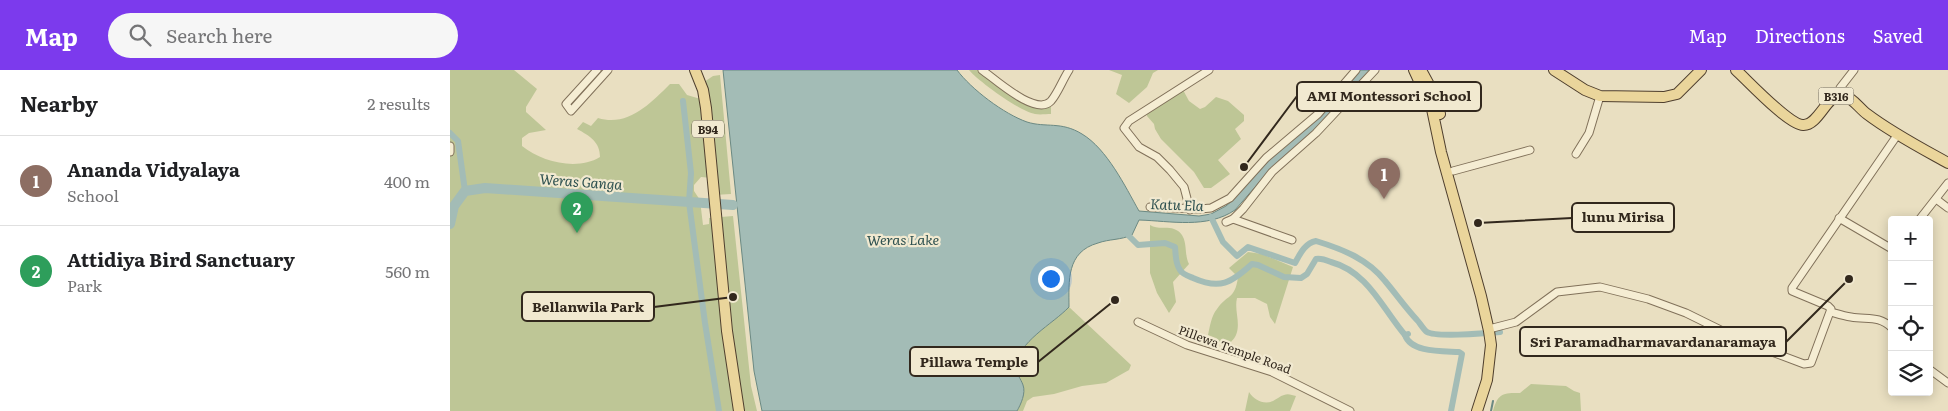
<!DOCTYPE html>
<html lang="en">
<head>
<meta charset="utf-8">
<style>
	body { margin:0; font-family:Literata,serif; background:#f6f6f6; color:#202124 }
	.controls { position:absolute; right:15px; bottom:15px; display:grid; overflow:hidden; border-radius:5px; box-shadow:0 2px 12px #0003 }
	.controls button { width:45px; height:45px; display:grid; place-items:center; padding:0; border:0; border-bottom:1px solid #e0e0e0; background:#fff; color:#202124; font:25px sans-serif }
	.you { position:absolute; left:600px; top:208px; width:18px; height:18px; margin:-12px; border:4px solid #fff; border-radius:50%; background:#1a73e8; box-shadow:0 0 0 8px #1a73e833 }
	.badge { display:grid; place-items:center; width:32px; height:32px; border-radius:50%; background:#7c3aed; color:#fff; font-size:16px; font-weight:700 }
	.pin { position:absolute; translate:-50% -41px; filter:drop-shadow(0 1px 2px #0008) }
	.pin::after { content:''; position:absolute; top:26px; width:18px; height:15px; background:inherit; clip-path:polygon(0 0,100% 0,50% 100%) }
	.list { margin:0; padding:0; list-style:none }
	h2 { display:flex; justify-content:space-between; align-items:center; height:65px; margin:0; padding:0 20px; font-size:21px }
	h2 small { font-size:16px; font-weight:400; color:#757577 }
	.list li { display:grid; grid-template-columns:32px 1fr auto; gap:15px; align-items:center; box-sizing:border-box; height:90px; padding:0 20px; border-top:1px solid #e0e0e0 }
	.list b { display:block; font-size:19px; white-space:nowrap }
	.list p { margin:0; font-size:16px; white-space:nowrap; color:#757577 }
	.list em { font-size:16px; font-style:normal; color:#757577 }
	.icon { flex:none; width:28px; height:28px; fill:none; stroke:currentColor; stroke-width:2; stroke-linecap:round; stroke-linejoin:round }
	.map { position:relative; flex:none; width:1498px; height:341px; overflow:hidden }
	header { display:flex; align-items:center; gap:30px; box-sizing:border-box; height:70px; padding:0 25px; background:#7c3aed; color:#fff }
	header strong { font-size:24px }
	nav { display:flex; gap:28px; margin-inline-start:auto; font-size:18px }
	.search { width:350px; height:45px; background:#f6f6f6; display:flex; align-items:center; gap:12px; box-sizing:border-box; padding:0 18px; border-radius:28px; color:#757577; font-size:19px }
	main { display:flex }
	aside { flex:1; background:#fff }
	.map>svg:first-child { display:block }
</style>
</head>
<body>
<header>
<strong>Map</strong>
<div class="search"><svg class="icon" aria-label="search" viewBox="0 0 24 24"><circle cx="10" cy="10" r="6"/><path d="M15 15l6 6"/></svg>Search here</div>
<nav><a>Map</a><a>Directions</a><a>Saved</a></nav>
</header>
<main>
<aside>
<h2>Nearby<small>2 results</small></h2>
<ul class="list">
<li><span class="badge" style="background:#8d6e63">1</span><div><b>Ananda Vidyalaya</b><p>School</p></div><em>400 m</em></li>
<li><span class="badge" style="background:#2e9e5b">2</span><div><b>Attidiya Bird Sanctuary</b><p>Park</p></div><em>560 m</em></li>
</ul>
</aside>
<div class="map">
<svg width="1498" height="341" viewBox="0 0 1498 341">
	<rect width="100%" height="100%" fill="#e9dfc1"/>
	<!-- green -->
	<g fill="#bec696">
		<path d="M 0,0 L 64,0 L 87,19 L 76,37 L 76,42 L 96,60 L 79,63 L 72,68 L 72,76 C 92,92 127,101 150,87 C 150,72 140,66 127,59 L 133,52 L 141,56 L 148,48 C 178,57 200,34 220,14 L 229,14 L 237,25 L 254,30 L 251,14 L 263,6 L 270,5 L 281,124 L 264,125 L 262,108 L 251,107 L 244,115 L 244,121 L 250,130 L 253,155 L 259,154 L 259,148 L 283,146 L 301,316 L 307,341 L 0,341 Z"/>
		<path d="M 519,0 L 532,0 L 585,34 L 601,31 L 601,44 C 596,44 590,45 585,44 C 571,42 528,11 519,0 Z"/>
		<path d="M 659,0 L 708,0 L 703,3 L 697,17 L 679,33 L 666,24 L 672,5 Z"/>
		<path d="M 732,18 L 739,31 L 750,39 L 755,37 L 766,27 L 778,31 L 794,45 L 794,51 L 785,59 L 791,69 L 768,90 L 780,104 L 761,118 L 754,118 L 744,102 L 711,69 L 705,59 L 704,54 L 697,46 L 696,40 Z"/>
		<path d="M 700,155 C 708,160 716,156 724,159 C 740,165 733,183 739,194 L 723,212 L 726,232 L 719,243 L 707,223 L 700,203 Z"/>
		<path d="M 798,182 L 812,184 L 843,197 L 825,254 L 820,247 L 817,234 L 805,228 L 787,228 C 784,240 791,253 786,265 C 784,270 779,273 776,278 L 766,268 L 758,265 C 760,257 761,246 767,239 C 777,224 785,230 788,207 L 779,198 Z"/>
		<path d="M 619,237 L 681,295 L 679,300 L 656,313 L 632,316 L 604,324 L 583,327 L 577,331 L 573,341 L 567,341 C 571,334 576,323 573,315 C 571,309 566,304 566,297 C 567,272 603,254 619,237 Z"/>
		<path d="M 1081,314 L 1116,316 L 1124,321 L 1130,323 L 1131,341 L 1043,341 C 1048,323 1053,323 1070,323 Z"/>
		<path d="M 799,322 C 804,330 814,335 823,331 C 827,329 830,326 834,325 C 838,323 842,325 846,326 L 840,341 L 795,341 Z"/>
	</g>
	<!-- water -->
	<path fill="#a3bcb6" stroke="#6b8983" d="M 273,0 L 507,0 C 521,19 554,44 577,52 C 596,58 611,51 632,64 C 657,79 675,116 689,141 L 749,146 L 761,144 L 776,136 L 783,130 L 812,95 L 908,0 L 920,0 L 882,45 L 819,101 L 785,140 C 757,159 721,151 689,150 L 682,165 C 671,170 659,169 648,173 C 616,182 619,211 619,237 C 603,254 567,272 566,297 C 566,304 571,309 573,315 C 576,323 571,334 567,341 L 312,341 L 304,301 Z"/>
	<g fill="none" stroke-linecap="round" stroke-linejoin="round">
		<!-- stream -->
		<path stroke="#6b8983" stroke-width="2" d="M 1041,341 L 1043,331"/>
		<!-- canal -->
		<g stroke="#a3bcb6" stroke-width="6">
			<path d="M 233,31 L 241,103 L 239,132 L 255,253 L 269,341"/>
			<path d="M 0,63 L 8,71 L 15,121"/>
			<path d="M 761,147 L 773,172 L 787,186 L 798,177 L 845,193 C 850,184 855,173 866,171 C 892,179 918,189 935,211 C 946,224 955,237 967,250 C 970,253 973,259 977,262 C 987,268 1036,263 1050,262"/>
			<path d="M 679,166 L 688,175 L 715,173 L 725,177 C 726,185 725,193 730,200 C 732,204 738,206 743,208 C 770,220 781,213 802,194 L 808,195 L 834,207 L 851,208 L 857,204 L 866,189 C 871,188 876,190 881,192 C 918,202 932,238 955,265 L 958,264"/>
			<path d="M 955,265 C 961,283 993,281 1009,282 L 1012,284 L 1001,341"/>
		</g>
		<!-- river -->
		<path stroke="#a3bcb6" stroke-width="10" d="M 0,154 L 4,136 L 15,121 L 35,118 L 283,135"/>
		<!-- minor casing -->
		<g stroke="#81715a" stroke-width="9">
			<g id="minor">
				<path d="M 147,0 L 116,34 L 121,41 L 158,0"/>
				<path d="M 532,0 C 545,9 586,47 601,31 C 608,23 613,9 619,0"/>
				<path d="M 1391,24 L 1390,18 L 1404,0"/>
				<path d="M 0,76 L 0,82"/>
				<path d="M 1126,84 L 1139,63 L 1150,26"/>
				<path d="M 1003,101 L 1080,80"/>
				<path d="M 1486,129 L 1498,138"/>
				<path d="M 700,137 L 750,139 L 761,138 L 780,128 L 816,88 L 868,44 L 906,0"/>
				<path d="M 740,140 L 734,117 L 720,100 L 707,87 L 689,77 L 674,58 L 679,51 L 759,0"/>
				<path d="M 1389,148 L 1442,179"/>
				<path d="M 783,149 L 842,170"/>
				<path d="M 1469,150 L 1498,113"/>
				<path d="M 776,152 L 783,149 L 793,139 L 822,102 L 866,63 L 925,0"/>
				<path d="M 1381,242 C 1388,244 1394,246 1401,247 C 1417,250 1429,245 1442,258"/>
				<path d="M 688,252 L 737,275 L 822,302 L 900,341"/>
				<path d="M 1039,259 L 1066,252 L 1107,222 L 1150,217 L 1198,229 L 1236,243 L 1295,272 L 1354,294 L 1361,293 L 1381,239 L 1378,236 L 1342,221 L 1342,218 L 1448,64"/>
				<path d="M 1479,299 L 1498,313"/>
			</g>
		</g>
		<!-- primary casing -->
		<g stroke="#4f3f2e" stroke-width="12">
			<g id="primary">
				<path d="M 245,0 L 253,20 L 256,38 L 277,261 L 289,341"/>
				<path d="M 964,0 L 982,39 L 991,82 L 1031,226 L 1039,261 L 1041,275 L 1037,310 L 1027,341"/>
				<path d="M 971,0 L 984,24 L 990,44"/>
				<path d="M 1104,0 L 1135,20 L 1150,26 L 1214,27 L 1227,24 L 1251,0"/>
				<path d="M 1286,0 C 1298,11 1339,55 1353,55 C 1369,56 1378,21 1393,25 C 1403,28 1409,38 1417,44 C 1442,63 1471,78 1498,93"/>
			</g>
		</g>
		<!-- minor -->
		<use href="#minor" stroke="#f5edd3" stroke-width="7"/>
		<!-- primary -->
		<use href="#primary" stroke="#ead59b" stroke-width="10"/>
	</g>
	<g text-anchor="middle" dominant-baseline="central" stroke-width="4.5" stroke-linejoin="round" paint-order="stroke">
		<!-- shield labels -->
		<g fill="#f1e9d0" stroke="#6b6253" stroke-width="1">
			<rect x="1368.5" y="17.5" width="35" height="17" rx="4"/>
			<rect x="242" y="50.5" width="32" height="17" rx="4"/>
		</g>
		<g font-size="11" font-weight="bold" fill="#32281d">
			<text x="1386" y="26">B316</text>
			<text x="258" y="59">B94</text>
		</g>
		<!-- street labels -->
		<g font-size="12" fill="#32281d" stroke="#f1e9d0">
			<text transform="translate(785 279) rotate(20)">Pillewa Temple Road</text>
		</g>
		<!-- water labels -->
		<g font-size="14" font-style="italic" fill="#2e5150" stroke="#f1e9d0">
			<text transform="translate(131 111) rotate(4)">Weras Ganga</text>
			<text transform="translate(727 134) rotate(2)">Katu Ela</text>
			<text x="453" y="169">Weras Lake</text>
		</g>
	</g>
	<!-- callouts -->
	<path fill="none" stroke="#32281d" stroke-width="2" d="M794 97L847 26M1028 153L1122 148M283 227L204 237M1399 209L1336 272M665 230L588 292"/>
	<g fill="#32281d" stroke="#f1e9d0" stroke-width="2">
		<circle cx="794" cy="97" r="5"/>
		<circle cx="1028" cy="153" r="5"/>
		<circle cx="283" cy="227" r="5"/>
		<circle cx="1399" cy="209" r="5"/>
		<circle cx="665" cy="230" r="5"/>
	</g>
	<g fill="#f1e9d0" stroke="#32281d" stroke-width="2">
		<rect x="847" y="12" width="184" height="29" rx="5"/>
		<rect x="1122" y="133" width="102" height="29" rx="5"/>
		<rect x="72" y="222" width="132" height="29" rx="5"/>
		<rect x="1070" y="257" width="266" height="29" rx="5"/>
		<rect x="460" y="277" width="128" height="29" rx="5"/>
	</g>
	<g font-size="14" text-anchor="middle" font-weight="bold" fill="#32281d">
		<text x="939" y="31">AMI Montessori School</text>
		<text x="1173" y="152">lunu Mirisa</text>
		<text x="138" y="242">Bellanwila Park</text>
		<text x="1203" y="277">Sri Paramadharmavardanaramaya</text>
		<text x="524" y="297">Pillawa Temple</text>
	</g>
</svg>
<div class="controls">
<button>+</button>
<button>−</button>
<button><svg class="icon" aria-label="locate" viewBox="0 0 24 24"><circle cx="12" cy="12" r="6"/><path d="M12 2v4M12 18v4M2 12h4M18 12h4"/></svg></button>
<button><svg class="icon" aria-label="layers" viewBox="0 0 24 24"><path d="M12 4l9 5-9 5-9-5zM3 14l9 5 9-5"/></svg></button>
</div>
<div class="you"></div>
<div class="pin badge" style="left:934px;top:129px;background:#8d6e63">1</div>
<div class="pin badge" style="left:127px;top:163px;background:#2e9e5b">2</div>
</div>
</main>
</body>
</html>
